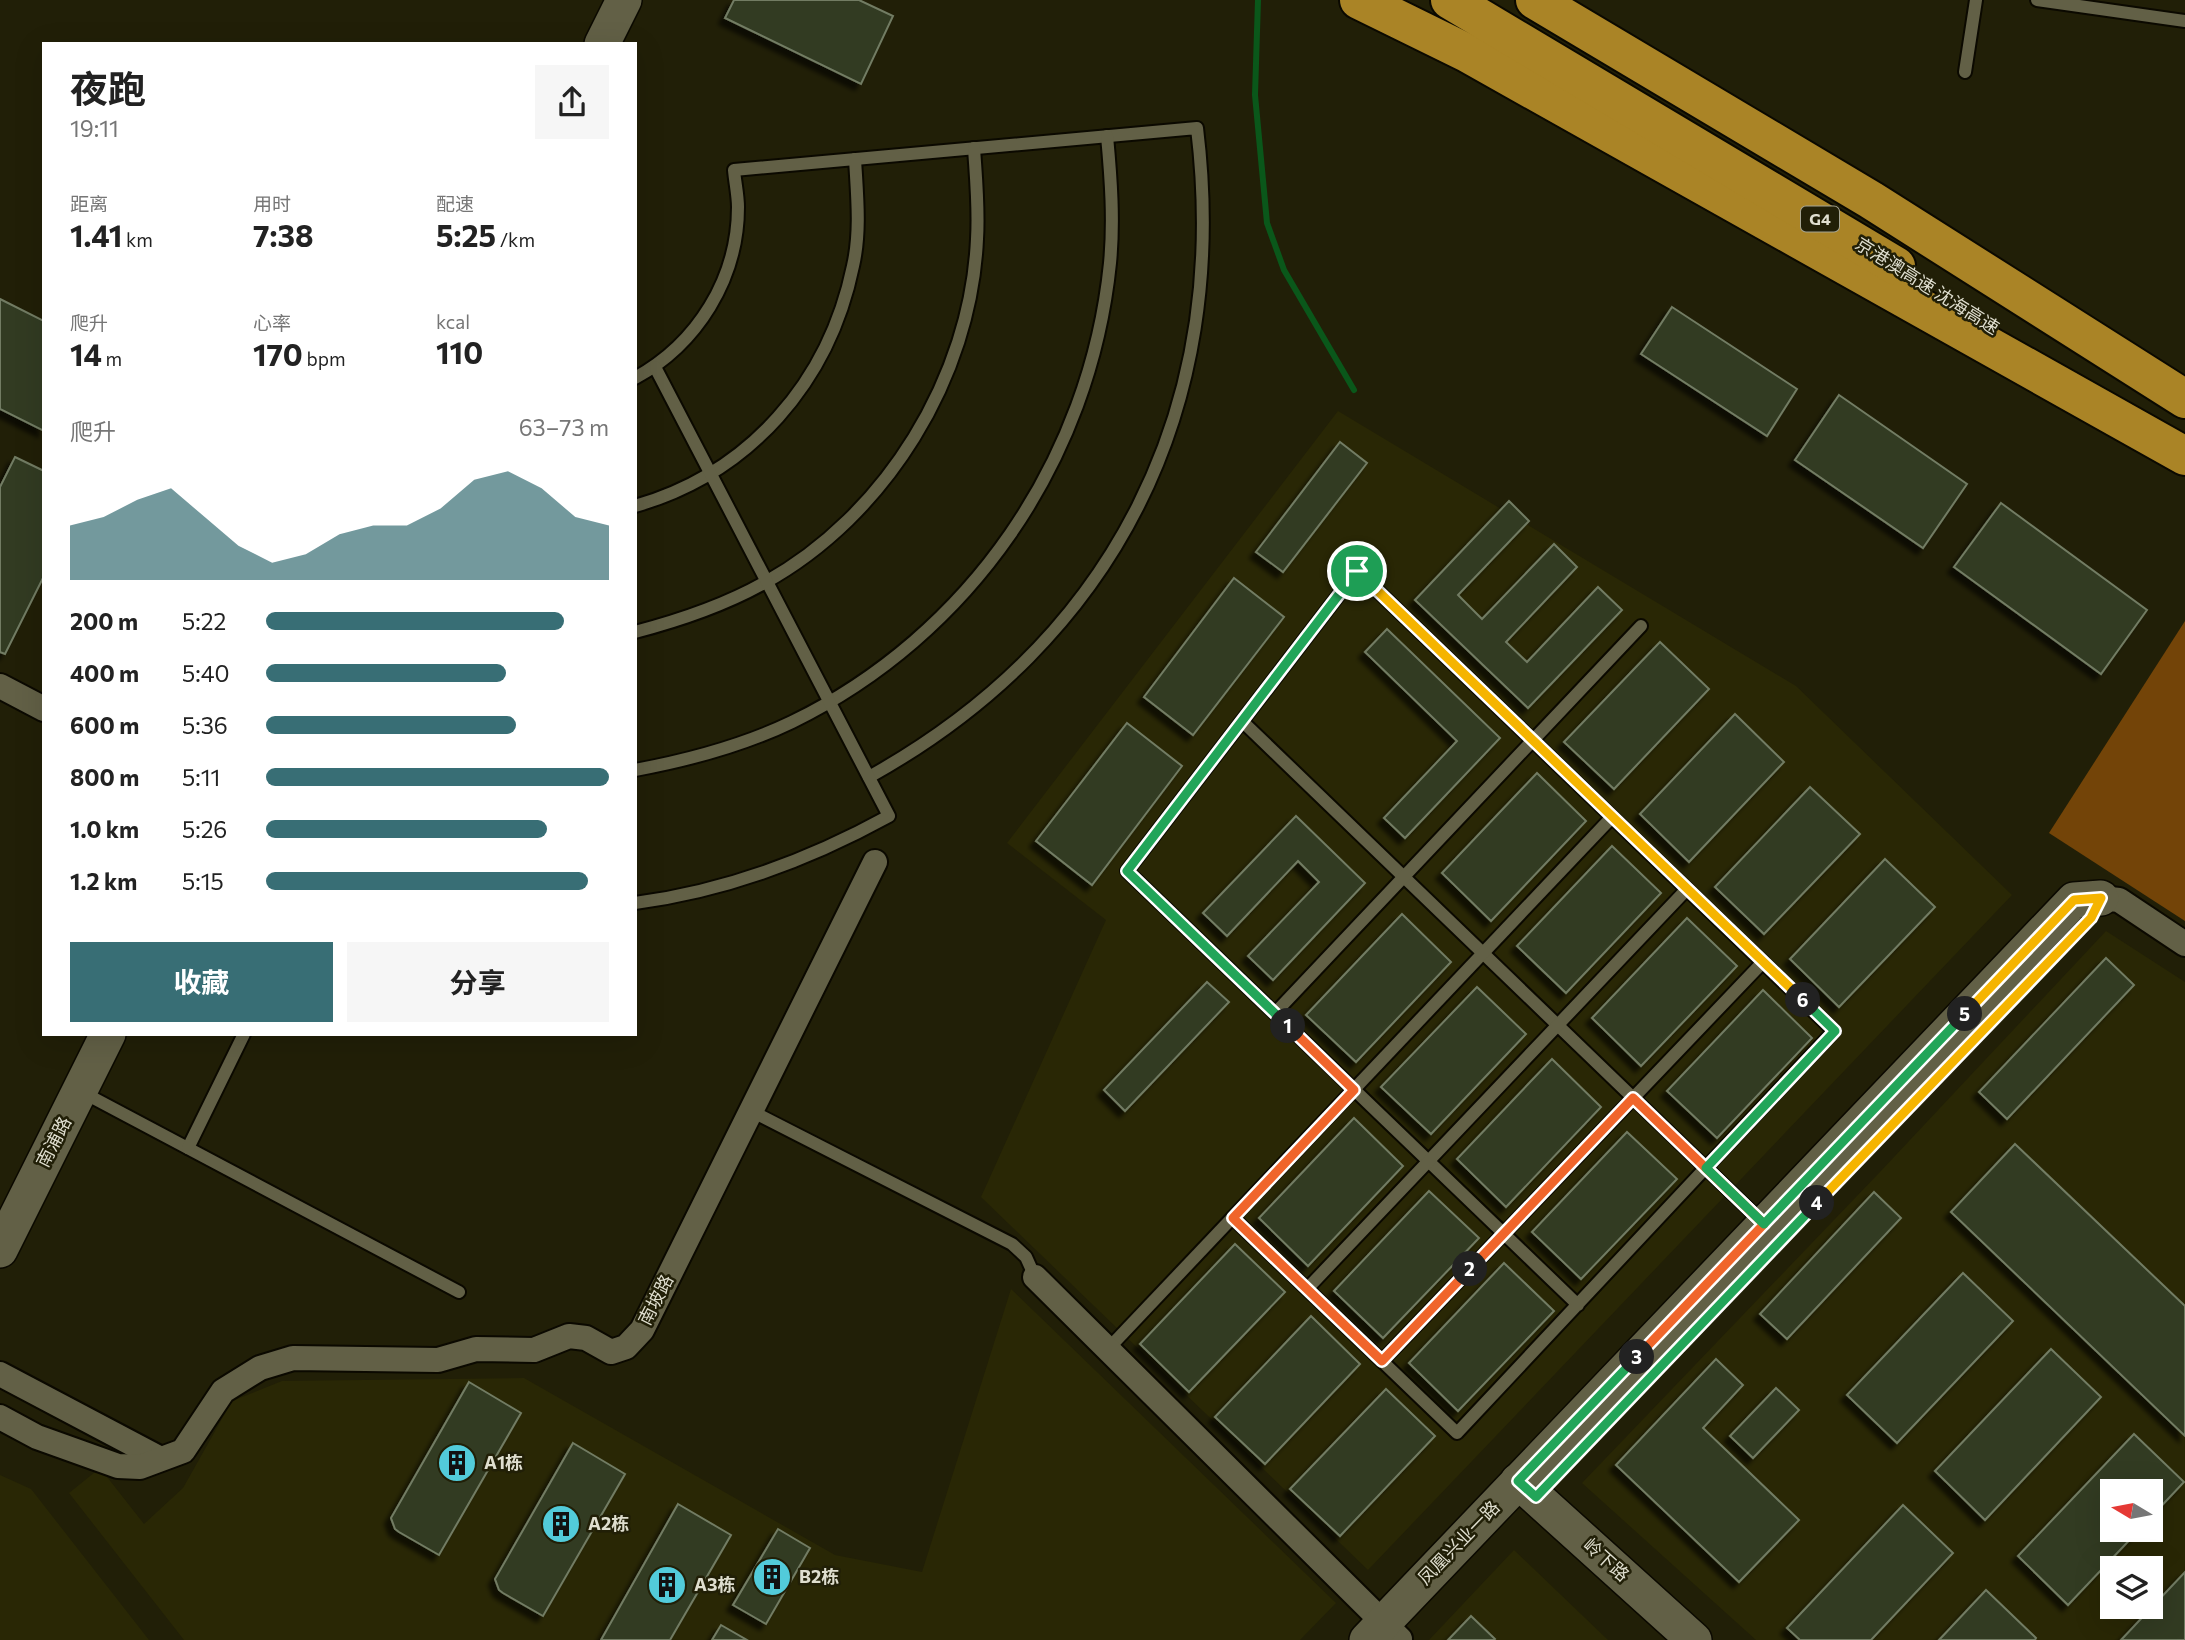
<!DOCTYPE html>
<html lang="zh">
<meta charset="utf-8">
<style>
body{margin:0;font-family:Commissioner,"Noto Sans SC",sans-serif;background:#f6f6f6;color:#222;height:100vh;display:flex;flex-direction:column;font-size:26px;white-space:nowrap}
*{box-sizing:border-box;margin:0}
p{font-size:23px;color:#767676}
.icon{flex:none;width:38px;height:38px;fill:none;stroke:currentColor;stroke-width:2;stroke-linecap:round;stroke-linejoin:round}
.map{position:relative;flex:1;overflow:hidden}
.side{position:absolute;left:42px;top:42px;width:595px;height:994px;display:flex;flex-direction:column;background:#fff;border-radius:0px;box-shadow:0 7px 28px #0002}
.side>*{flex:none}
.needle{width:46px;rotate:280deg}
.tools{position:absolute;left:2100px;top:1479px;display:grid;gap:14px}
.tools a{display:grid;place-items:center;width:63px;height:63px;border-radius:0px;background:#fff;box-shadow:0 7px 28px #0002;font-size:35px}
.pin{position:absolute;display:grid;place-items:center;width:60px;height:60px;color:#fff;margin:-30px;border:4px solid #fff;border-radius:50%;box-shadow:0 2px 7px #0007}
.km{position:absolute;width:35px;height:35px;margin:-18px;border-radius:50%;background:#222;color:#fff;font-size:19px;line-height:35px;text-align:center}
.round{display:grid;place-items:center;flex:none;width:74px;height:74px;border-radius:0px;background:#f6f6f6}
.overview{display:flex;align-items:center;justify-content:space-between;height:119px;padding:0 28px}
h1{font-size:38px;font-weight:700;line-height:52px}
.stats{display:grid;grid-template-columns:repeat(3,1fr);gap:10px;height:119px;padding:7px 28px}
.stats div{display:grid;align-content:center}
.stats b{font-size:30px;font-weight:700}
.stats small{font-size:19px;font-weight:400}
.stats p{font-size:19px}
.chart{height:196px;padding:14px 28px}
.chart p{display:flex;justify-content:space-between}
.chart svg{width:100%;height:126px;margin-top:7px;fill:#386e75;opacity:.7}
.action{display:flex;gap:14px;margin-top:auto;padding:14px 28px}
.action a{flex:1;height:80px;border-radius:0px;background:#386e75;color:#fff;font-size:28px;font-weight:700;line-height:80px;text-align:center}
.action a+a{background:#f6f6f6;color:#222}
ul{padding:0 28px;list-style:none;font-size:23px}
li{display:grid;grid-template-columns:112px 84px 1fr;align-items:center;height:52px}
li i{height:18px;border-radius:9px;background:#386e75}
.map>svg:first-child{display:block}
.built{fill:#292705;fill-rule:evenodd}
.forest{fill:#734408}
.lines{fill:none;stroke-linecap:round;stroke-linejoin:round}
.stream{stroke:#0a571a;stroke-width:6}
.building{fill:#313a23;stroke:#727c63;stroke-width:2;filter:url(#shadow)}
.lane-casing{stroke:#0b0900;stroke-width:16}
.street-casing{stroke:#0b0900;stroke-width:28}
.secondary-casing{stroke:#0b0900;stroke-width:38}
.highway-casing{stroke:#0b0900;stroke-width:42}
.lane{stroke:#626046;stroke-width:12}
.street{stroke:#626046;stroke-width:24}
.secondary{stroke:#626046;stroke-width:35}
.highway{stroke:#aa8426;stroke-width:38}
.split-1-casing{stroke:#fff;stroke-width:14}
.split-2-casing{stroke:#fff;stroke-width:14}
.split-3-casing{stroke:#fff;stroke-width:14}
.split-4-casing{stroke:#fff;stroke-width:14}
.split-5-casing{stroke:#fff;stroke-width:14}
.split-6-casing{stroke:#fff;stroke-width:14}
.split-7-casing{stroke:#fff;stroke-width:14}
.split-1{stroke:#22a559;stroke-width:9}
.split-2{stroke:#f0652b;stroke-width:9}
.split-3{stroke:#f0652b;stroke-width:9}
.split-4{stroke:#22a559;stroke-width:9}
.split-5{stroke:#f5b400;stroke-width:9}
.split-6{stroke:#22a559;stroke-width:9}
.split-7{stroke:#f5b400;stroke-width:9}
.labels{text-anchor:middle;stroke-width:5;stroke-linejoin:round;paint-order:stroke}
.shield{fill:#211f07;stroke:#a6a593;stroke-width:2}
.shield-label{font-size:16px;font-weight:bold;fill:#dfdecf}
.street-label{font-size:18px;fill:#dfdecf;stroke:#211f07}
.poi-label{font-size:18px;font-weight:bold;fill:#dfdecf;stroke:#211f07;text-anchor:start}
</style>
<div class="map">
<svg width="2185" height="1640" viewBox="0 0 2185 1640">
<defs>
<filter id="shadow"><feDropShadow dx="-6" dy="6" stdDeviation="2" flood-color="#0009"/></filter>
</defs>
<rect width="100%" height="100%" fill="#211f07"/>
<!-- built -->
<g class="built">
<polygon points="1338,411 1796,686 2012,895 1368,1570 981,1197 1106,920 1007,843"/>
<path d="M2106 931 2185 982V1640H1756L1582 1483 1879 1173ZM2112 1491H2151V1530H2112ZM2112 1568H2151V1606H2112Z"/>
<polygon points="1011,1289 1336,1603 1300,1640 184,1640 69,1493 100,1468 144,1524 183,1488 232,1401 282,1381 524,1378 835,1555 922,1572"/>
<polygon points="0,1475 31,1489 149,1640 0,1640"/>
<polygon points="1514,1550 1608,1640 1429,1640"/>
</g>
<!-- forest -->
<polygon class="forest" points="2185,621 2185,921 2049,833"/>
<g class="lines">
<!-- stream -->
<polyline class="stream" points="1258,0 1255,95 1267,223 1284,270 1354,390"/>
</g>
<!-- building -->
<g class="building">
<polygon points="734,0 859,0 893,16 861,84 725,18"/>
<polygon points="0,299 44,321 44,431 0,409"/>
<polygon points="1672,307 1797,389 1767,436 1641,354"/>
<polygon points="1839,395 1967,484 1923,548 1795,460"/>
<polygon points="1340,442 1367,463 1283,572 1256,552"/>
<polygon points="15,457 44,471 44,576 5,654 0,652 0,487"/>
<polygon points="1509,501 1529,521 1458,595 1482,619 1554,544 1577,567 1506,642 1527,662 1598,587 1622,610 1528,708 1415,600"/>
<polygon points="2001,503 2147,610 2101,674 1954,567"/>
<polygon points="1234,578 1284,617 1193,735 1144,697"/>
<polygon points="1387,629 1500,738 1405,838 1384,818 1457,741 1365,652"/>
<polygon points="1660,642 1709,689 1614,789 1564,742"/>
<polygon points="1735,714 1784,762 1689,862 1640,814"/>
<polygon points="1127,723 1182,766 1092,885 1036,841"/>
<polygon points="1537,773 1586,821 1491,921 1442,873"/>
<polygon points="1810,787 1860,834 1764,934 1715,887"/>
<polygon points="1296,816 1365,883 1273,980 1248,956 1319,882 1298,861 1227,936 1203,913"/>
<polygon points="1612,846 1661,893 1566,993 1517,946"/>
<polygon points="1885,859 1935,907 1839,1007 1790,959"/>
<polygon points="1402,914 1451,962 1356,1062 1306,1015"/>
<polygon points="1687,918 1737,966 1641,1066 1592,1018"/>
<polygon points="2106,958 2134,985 2007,1119 1979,1092"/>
<polygon points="1207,982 1229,1002 1125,1111 1104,1090"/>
<polygon points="1477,987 1526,1034 1431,1134 1381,1087"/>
<polygon points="1763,990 1812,1038 1717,1138 1667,1091"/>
<polygon points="1552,1059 1601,1107 1506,1207 1457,1159"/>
<polygon points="1354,1118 1403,1166 1308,1266 1259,1218"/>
<polygon points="1627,1132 1677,1179 1581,1279 1532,1232"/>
<polygon points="2015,1144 2185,1306 2185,1436 1951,1212"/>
<polygon points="1429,1191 1479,1238 1383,1338 1334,1291"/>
<polygon points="1874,1192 1901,1218 1787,1339 1760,1314"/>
<polygon points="1235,1244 1285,1292 1189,1392 1140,1344"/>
<polygon points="1504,1263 1554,1311 1458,1411 1409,1363"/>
<polygon points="1963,1273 2013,1321 1897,1443 1847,1395"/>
<polygon points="1311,1316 1360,1364 1265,1464 1215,1417"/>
<polygon points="2051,1349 2101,1397 1985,1520 1935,1471"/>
<polygon points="1716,1359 1743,1385 1703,1428 1799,1520 1739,1582 1616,1465"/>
<polygon points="469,1382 521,1413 439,1555 399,1532 395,1529 391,1518"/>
<polygon points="1776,1388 1799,1410 1753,1458 1730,1436"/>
<polygon points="1386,1389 1435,1436 1340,1536 1290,1489"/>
<polygon points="2134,1434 2184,1482 2151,1517 2151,1491 2112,1491 2112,1530 2139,1530 2068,1605 2018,1556"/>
<polygon points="573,1443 625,1474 543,1616 503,1593 499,1590 495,1579"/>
<polygon points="678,1504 731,1535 670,1640 601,1640"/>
<polygon points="1903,1505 1953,1553 1871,1640 1800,1640 1787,1628"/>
<polygon points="778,1529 810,1548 766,1624 733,1605"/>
<polygon points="2185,1572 2185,1640 2121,1640"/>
<polygon points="1986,1590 2036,1638 2035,1640 1939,1640"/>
<polygon points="1471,1616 1495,1639 1494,1640 1448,1640"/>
<polygon points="721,1625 747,1640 712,1640"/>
</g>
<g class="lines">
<defs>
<g id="lane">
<polyline points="2037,0 2185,21"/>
<polyline points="1965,72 1976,0"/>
<path d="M635 378C697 344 738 279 738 207 738 195 735 182 734 170L1197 128C1231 408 1115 640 869 777"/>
<path d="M635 506C750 473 829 382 853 266 861 231 857 195 855 159"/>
<path d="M635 632C681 620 723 606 764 583 886 516 971 377 977 239 979 208 976 179 974 148"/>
<polyline points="1242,721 1763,1223"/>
<path d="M635 770C689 760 742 746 792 722 970 635 1090 461 1110 263 1114 221 1111 179 1107 136"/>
<path d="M635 903C727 891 809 860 889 816L655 367"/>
<polyline points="1275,1013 1641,626"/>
<polyline points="82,1092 459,1292"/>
<polyline points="751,1111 1012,1244 1026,1257 1035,1277"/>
<polyline points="188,1148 244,1034"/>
<polyline points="1233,1218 1457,1433 1834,1031 1357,571 1127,871 1578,1305"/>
<polyline points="1307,1289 1687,889"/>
<polyline points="1108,1349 1612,817"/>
<polyline points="1382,1361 1763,962"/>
</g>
<g id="street">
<polyline points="0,686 44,709"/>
<polyline points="2101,898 2119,900 2185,944"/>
<polyline points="1035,1277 1400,1639"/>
<polyline points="0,1374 159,1458"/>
<polyline points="0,1417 37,1437 118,1466 140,1467 183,1451 223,1391 260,1368 293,1358 438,1360 476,1349 534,1350 569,1336 586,1338 611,1352 626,1347 642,1330 875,862"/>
</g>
<g id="secondary">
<polyline points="602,44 624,0"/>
<polyline points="0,1250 108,1034"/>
<polyline points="1518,1481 1694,1640"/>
<polyline points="1367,1640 2074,900 2101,898"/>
</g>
<g id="highway">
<polyline points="1359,0 1467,53 2185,456"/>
<polyline points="1450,0 1896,266"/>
<polyline points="1535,0 1871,200 2185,399"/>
</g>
</defs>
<!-- lane casing -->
<use href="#lane" class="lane-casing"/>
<!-- street casing -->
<use href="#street" class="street-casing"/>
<!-- secondary casing -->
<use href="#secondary" class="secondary-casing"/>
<!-- highway casing -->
<use href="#highway" class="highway-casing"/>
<!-- lane -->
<use href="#lane" class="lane"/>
<!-- street -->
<use href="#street" class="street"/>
<!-- secondary -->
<use href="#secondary" class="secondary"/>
<!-- highway -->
<use href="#highway" class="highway"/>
</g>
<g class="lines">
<defs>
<polyline id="split-1" points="1288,1026 1127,871 1357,571"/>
<polyline id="split-2" points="1288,1026 1354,1090 1233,1218 1382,1361 1470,1269"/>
<polyline id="split-3" points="1470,1269 1633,1098 1764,1224 1637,1357"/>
<polyline id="split-4" points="1637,1357 1518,1481 1536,1497 1817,1203"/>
<polyline id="split-5" points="1817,1203 2091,918 2101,898 2074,900 1965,1014"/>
<polyline id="split-6" points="1803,1000 1835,1031 1706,1168 1764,1224 1965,1014"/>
<polyline id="split-7" points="1357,571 1803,1000"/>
</defs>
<!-- split-1 casing -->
<use href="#split-1" class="split-1-casing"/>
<!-- split-2 casing -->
<use href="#split-2" class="split-2-casing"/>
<!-- split-3 casing -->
<use href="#split-3" class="split-3-casing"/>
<!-- split-4 casing -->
<use href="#split-4" class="split-4-casing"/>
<!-- split-5 casing -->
<use href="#split-5" class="split-5-casing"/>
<!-- split-6 casing -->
<use href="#split-6" class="split-6-casing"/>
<!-- split-7 casing -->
<use href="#split-7" class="split-7-casing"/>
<!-- split-1 -->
<use href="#split-1" class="split-1"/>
<!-- split-2 -->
<use href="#split-2" class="split-2"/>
<!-- split-3 -->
<use href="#split-3" class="split-3"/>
<!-- split-4 -->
<use href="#split-4" class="split-4"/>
<!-- split-5 -->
<use href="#split-5" class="split-5"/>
<!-- split-6 -->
<use href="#split-6" class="split-6"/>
<!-- split-7 -->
<use href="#split-7" class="split-7"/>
</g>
<!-- icons -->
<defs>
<symbol id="building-disc" viewBox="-11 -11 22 22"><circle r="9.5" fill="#52cbda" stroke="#211f07"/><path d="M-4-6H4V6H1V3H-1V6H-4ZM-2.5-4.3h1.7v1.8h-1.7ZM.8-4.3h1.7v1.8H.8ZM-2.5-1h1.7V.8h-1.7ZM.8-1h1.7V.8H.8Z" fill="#111"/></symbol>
</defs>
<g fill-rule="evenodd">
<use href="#building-disc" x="435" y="1441" width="44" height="44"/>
<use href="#building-disc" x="539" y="1502" width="44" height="44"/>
<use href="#building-disc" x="750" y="1555" width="44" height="44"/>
<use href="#building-disc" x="645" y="1563" width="44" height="44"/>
</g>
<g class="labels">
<!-- shield labels -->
<rect class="shield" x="1801" y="206.5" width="38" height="25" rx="5"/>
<g class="shield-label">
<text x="1820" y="225">G4</text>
</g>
<!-- street labels -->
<g class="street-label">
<text transform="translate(1927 286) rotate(32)" y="6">京港澳高速 沈海高速</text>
<text transform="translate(54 1142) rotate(-63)" y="6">南浦路</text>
<text transform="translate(656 1300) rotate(-63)" y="6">南坡路</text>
<text transform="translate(1459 1543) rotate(-46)" y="6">凤凰兴业一路</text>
<text transform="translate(1606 1560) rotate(42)" y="6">岭下路</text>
</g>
<!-- poi labels -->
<g class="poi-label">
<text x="484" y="1469">A1栋</text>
<text x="588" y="1530">A2栋</text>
<text x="799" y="1583">B2栋</text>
<text x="694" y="1591">A3栋</text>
</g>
</g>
</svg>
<div class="tools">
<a><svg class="needle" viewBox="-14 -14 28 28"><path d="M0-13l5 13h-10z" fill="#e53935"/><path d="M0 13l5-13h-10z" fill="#767676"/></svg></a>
<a><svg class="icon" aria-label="layers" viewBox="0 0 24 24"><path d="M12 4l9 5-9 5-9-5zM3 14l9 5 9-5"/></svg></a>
</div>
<div class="pin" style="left:1357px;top:571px;background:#1e9e55"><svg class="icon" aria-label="arrive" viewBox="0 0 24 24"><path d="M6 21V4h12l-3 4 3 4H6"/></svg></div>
<b class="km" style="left:1288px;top:1026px">1</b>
<b class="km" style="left:1470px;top:1269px">2</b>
<b class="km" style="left:1637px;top:1357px">3</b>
<b class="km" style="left:1817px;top:1203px">4</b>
<b class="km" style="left:1965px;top:1014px">5</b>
<b class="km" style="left:1803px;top:1000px">6</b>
<section class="side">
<div class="overview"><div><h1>夜跑</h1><p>19:11</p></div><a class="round"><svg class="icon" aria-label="share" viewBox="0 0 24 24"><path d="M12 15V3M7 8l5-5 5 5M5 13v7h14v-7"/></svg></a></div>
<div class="stats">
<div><p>距离</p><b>1.41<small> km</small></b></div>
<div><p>用时</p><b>7:38</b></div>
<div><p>配速</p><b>5:25<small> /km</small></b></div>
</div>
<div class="stats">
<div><p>爬升</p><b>14<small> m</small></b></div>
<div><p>心率</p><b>170<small> bpm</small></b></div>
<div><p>kcal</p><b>110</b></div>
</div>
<div class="chart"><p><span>爬升</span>63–73 m</p>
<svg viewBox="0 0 160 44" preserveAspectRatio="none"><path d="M0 44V25L10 22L20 16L30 12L40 22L50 32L60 38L70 35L80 28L90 25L100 25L110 19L120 9L130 6L140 12L150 22L160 25V44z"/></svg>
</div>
<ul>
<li><b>200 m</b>5:22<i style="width:87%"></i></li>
<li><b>400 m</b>5:40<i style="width:70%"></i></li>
<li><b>600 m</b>5:36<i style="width:73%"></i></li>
<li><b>800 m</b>5:11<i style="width:100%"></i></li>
<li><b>1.0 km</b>5:26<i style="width:82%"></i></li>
<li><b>1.2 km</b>5:15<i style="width:94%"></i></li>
</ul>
<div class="action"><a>收藏</a><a>分享</a></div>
</section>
</div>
